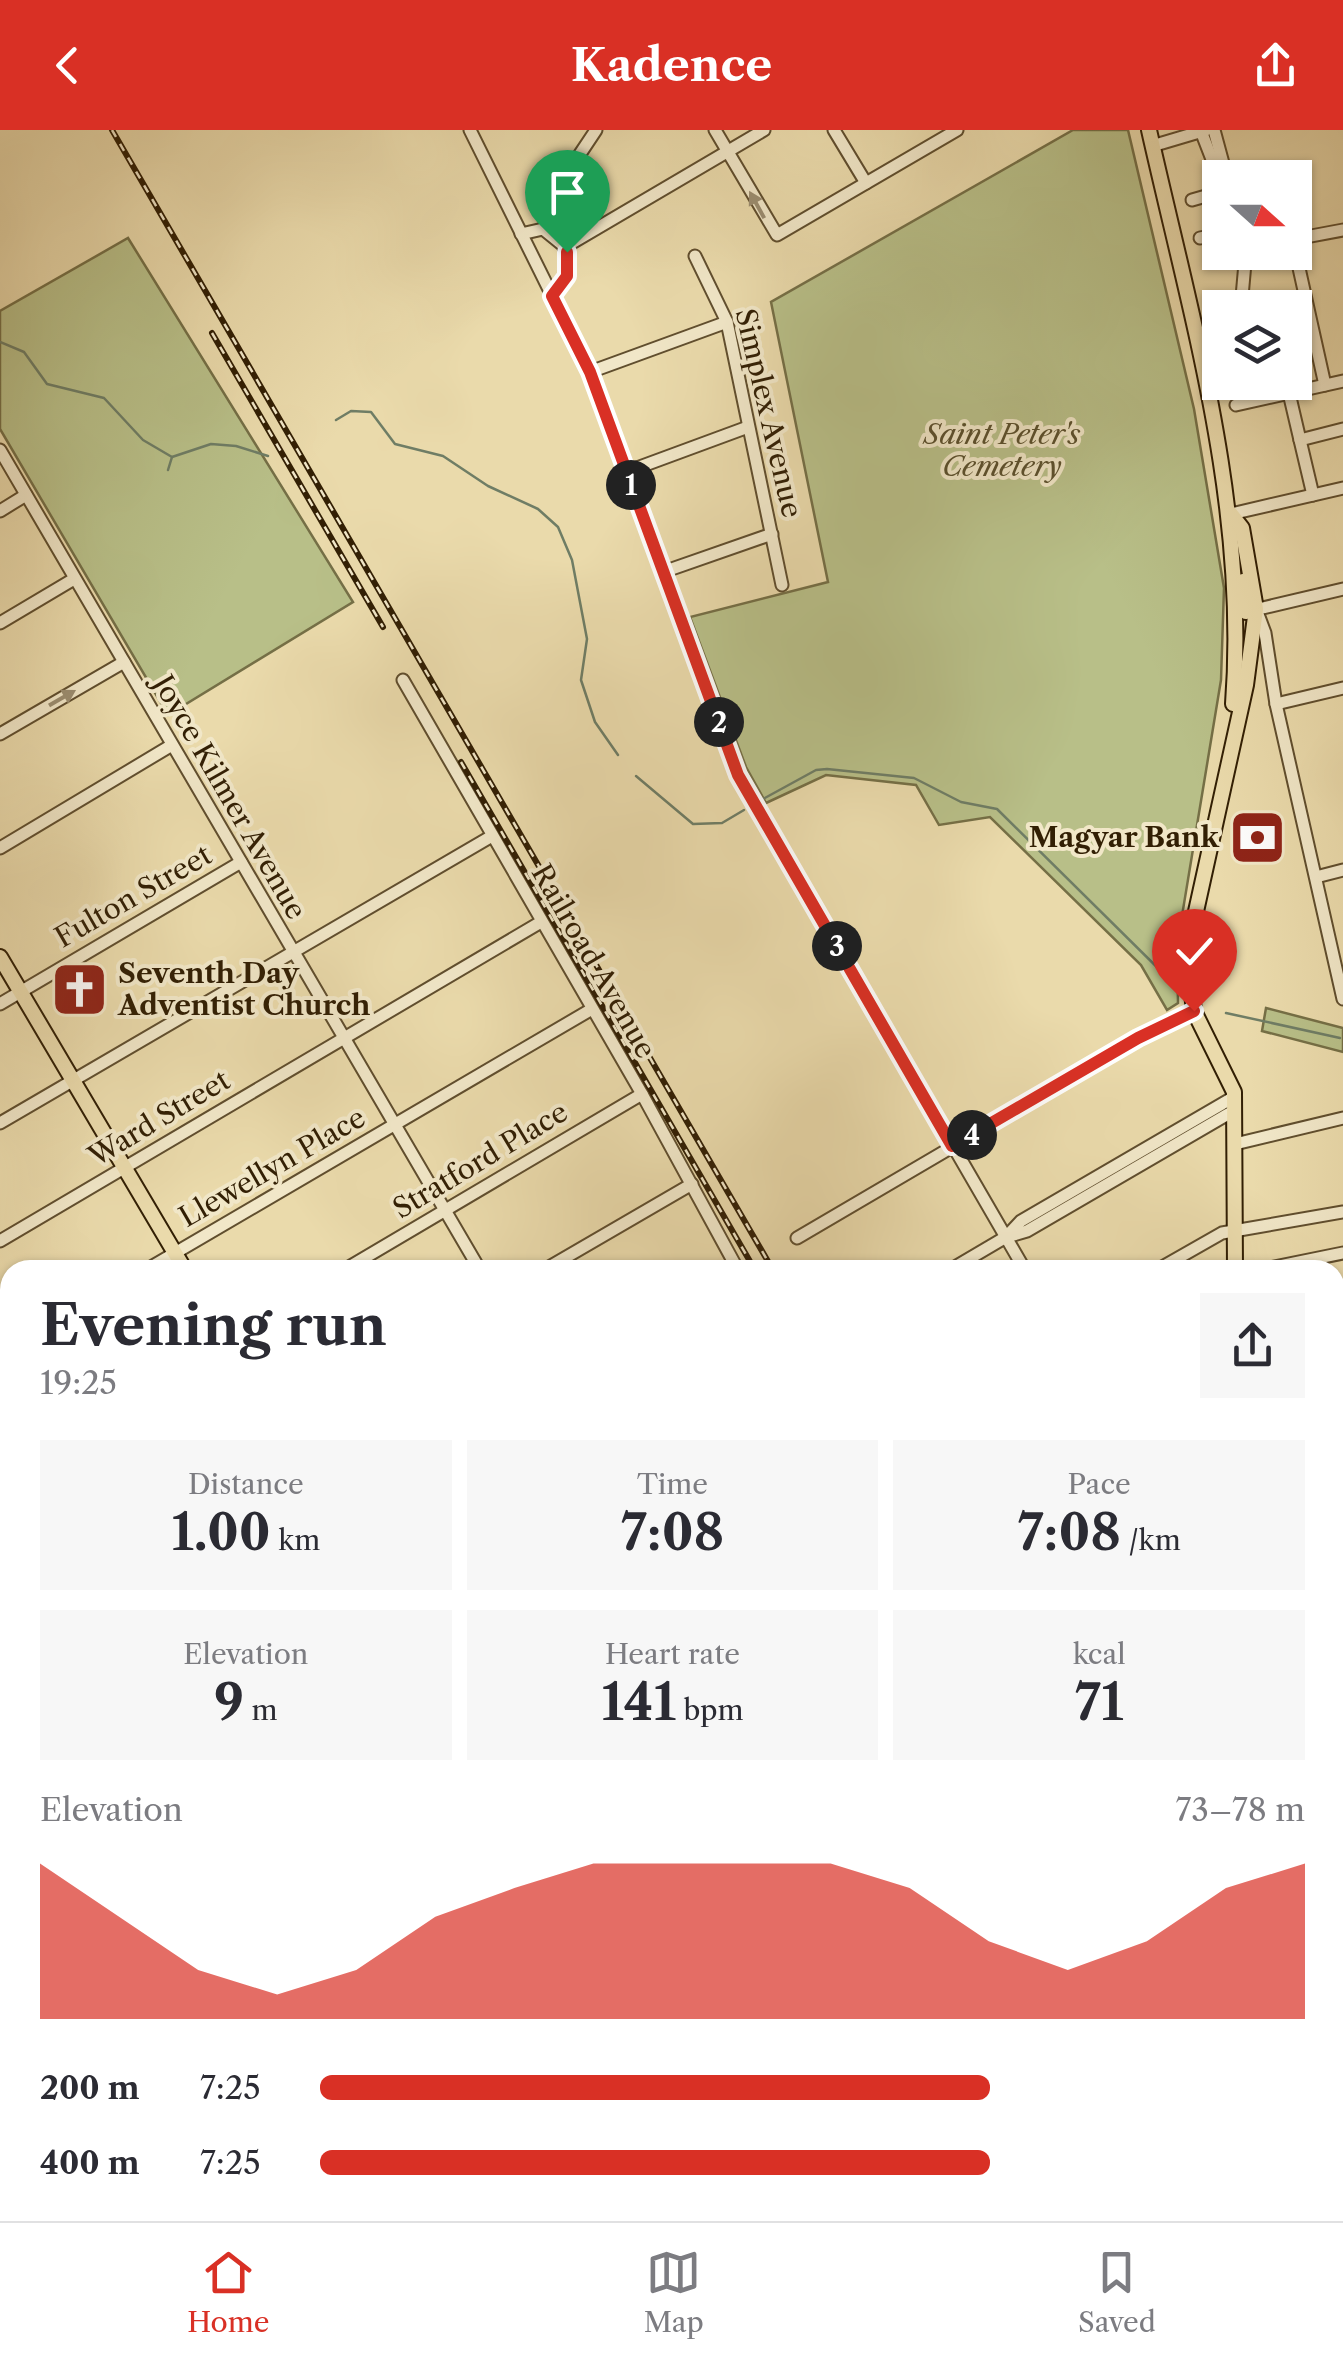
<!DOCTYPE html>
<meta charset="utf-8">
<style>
body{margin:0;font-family:"Libre Caslon Text",serif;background:#f7f7f7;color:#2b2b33;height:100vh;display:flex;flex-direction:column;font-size:38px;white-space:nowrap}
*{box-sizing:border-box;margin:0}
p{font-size:32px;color:#7c7c81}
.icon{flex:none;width:55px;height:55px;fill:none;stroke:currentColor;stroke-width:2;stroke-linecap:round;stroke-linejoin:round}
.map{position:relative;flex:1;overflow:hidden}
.side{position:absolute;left:0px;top:1130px;width:1345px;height:962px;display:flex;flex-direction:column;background:#fff;border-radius:30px 30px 0 0;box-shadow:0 2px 8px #0004}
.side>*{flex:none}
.needle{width:65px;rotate:111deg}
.fabs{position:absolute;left:1202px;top:30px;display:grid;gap:20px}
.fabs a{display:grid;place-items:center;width:110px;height:110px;border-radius:0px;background:#fff;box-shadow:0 2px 8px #0004;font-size:50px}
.pin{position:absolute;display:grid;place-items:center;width:85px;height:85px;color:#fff;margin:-102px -42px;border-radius:50% 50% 50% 0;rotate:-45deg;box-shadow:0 0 10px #0007}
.pin .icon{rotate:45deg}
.km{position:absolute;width:50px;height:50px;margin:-25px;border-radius:50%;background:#222;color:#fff;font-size:28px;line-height:50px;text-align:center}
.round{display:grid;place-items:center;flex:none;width:105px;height:105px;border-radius:0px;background:#f7f7f7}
.headline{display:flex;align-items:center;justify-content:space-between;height:170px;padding:0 40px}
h1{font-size:55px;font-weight:700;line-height:75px}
.metrics{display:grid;grid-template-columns:repeat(3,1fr);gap:15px;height:170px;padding:10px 40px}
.metrics div{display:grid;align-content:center;border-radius:0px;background:#f7f7f7;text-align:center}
.metrics b{font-size:50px;font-weight:700}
.metrics small{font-size:28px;font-weight:400}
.metrics p{font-size:28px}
.chart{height:280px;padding:20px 40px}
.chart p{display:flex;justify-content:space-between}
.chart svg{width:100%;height:180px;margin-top:10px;fill:#d93025;opacity:.7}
ul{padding:0 40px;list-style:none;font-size:32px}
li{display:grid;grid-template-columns:160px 120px 1fr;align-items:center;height:75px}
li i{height:25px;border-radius:12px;background:#d93025}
header{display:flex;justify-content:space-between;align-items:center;height:130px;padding:0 40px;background:#d93025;color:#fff;font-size:45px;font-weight:700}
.tab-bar{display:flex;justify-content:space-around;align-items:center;height:140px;border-top:2px solid #e1e1e2;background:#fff;font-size:28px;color:#7c7c81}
.tab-bar a{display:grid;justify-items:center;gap:5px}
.tab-bar .current{color:#d93025}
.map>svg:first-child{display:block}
.green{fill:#b8bf88;stroke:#756f46;stroke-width:2.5}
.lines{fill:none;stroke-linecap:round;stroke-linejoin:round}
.stream{stroke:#6f7d65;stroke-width:2.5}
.minor-casing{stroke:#604e2e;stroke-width:15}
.major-casing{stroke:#321f04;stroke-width:18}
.minor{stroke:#f1e7c8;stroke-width:11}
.major{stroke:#eadaab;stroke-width:14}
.rail-casing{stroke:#321f04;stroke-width:6}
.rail{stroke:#f1e7c8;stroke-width:2.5;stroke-dasharray:8;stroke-linecap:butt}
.oneway{fill:#9b8d70}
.route-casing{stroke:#fff;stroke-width:20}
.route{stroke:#d93025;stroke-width:12}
.labels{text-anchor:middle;stroke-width:8;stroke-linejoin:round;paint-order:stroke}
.street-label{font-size:28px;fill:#321f04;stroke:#f1e7c8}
.park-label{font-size:28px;font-style:italic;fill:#5a4f2c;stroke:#f1e7c8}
.poi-label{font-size:28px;font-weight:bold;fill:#321f04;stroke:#f1e7c8;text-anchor:end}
</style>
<header><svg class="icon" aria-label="back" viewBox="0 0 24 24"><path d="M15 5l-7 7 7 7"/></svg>Kadence<svg class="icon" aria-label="share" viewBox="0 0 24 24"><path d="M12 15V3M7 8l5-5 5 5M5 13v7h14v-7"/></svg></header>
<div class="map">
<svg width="1343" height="2091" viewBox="0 0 1343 2091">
<rect width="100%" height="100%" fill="#eadaab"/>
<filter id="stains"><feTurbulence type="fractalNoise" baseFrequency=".002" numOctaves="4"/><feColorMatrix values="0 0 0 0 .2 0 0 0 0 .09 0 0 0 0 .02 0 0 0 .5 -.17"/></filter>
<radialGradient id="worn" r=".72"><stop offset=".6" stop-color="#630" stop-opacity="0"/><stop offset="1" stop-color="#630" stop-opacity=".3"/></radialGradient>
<!-- green -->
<g class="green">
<polygon points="1073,0 1128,0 1194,279 1224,458 1221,550 1177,816 1178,873 1167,880 1141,835 990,687 939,695 916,655 826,645 766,673 746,637 690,487 828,452 771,172"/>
<polygon points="128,108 353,472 168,585 0,299 0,181"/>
<polygon points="1266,878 1343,898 1343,922 1262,901"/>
</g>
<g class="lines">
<!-- stream -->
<g class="stream">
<polyline points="0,212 24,222 47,254 104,268 143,310 172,327 211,314 236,316 268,326"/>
<polyline points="336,290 351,281 371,282 395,314 443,326 488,356 538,379 558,397 572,430 587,509 581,550 595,592 618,625"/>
<polyline points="168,340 172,327"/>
<polyline points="636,646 693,694 722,693 744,680"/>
<polyline points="763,669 816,640 827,639 914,648 961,672 997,679 1172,852"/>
<polyline points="1226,883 1340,908"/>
</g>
<defs>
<g id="minor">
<polyline points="470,0 590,242 738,645 1025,1140"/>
<polyline points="715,0 777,105 957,0"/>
<polyline points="834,0 866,53"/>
<polyline points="1214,0 1227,48"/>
<polyline points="1201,1 1220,50"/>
<polyline points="1152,16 1206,0"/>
<polyline points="1192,70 1220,62"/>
<polyline points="543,99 576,30 596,0"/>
<polyline points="521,104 543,99 564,116 568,142 552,165"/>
<polyline points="1200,108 1220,104"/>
<polyline points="1295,109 1343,100"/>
<polyline points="565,117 764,0"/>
<polyline points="1295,120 1325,255"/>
<polyline points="695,126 727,192 782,455"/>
<polyline points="1241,178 1246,122"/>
<polyline points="590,242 727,192"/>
<polyline points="1280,252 1289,263 1300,310"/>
<polyline points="1236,275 1343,251"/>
<polyline points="0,320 480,1140"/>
<polyline points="626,342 748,297"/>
<polyline points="1313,365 1300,310 1343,299"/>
<polyline points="0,381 26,365"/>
<polyline points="1231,384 1343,358"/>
<polyline points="663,442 772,404"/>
<polyline points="1256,479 1265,503 1276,574 1343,869"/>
<polyline points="1250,481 1343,459"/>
<polyline points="0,493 74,449"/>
<polyline points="403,550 642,964 738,1140"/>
<polyline points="1276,574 1343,558"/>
<polyline points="0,604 124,532"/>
<polyline points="0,718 172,615"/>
<polyline points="1316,747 1343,740"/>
<polyline points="0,874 241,732"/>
<polyline points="0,993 492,706"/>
<polyline points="1235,1014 1343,988"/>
<polyline points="1010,1106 1027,1101 1235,980"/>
<polyline points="797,1108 1138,908 1194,881"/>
<polyline points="0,1111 541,792"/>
<polyline points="146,1140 592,879"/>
<polyline points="344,1140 642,964"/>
<polyline points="544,1140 692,1054"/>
<polyline points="950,1140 1006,1107 1021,1091 1234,967"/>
<polyline points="1157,1140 1222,1103 1343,1082"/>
<polyline points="1260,1140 1343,1123"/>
<polyline points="1335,1217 1343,1216"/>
<polyline points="0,1226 10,1220"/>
<polyline points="0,1267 10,1284"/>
<polyline points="1335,1316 1343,1314"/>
<polyline points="0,1343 10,1337"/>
<polyline points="1335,1420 1343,1418"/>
<polyline points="0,1461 10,1455"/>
<polyline points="1335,1522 1343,1520"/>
<polyline points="0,1576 10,1570"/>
<polyline points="1335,1626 1343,1624"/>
<polyline points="0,1703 10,1719"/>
<polyline points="1335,1729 1343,1727"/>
<polyline points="0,1819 10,1813"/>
<polyline points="1335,1845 1343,1835"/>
<polyline points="0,1935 10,1929"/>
<polyline points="0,2052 10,2046"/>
<polyline points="222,2082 228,2091"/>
<polyline points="477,2082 482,2091"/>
<polyline points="1033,2082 1038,2091"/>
<polyline points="131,2091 146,2082"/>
<polyline points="326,2091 341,2082"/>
<polyline points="536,2091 550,2082"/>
<polyline points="743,2091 758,2082"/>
<polyline points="942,2091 956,2082"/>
<polyline points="1191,2091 1196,2082"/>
<polyline points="1285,2091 1287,2082"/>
</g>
<g id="major">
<path d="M1149 0C1192 191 1248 377 1233 574"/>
<polyline points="1231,384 1242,398 1256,479 1246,555 1193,795 1189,837 1194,881 1234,962 1235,1140"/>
<polyline points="1243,451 1246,482"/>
<polyline points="0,827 185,1140"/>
<polyline points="1335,1791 1343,1809"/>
<polyline points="737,2082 742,2091"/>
</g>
</defs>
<!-- minor casing -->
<use href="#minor" class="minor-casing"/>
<!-- major casing -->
<use href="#major" class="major-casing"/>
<!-- minor -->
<use href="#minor" class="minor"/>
<!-- major -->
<use href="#major" class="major"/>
<defs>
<g id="rail">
<polyline points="112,0 773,1140"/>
<polyline points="212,203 383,497"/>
<polyline points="461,632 755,1140"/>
<polyline points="1301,2082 1306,2091"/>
<polyline points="1319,2082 1323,2091"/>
</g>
</defs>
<!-- rail casing -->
<use href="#rail" class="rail-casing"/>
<!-- rail -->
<use href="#rail" class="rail"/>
</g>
<!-- one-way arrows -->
<defs><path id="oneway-solid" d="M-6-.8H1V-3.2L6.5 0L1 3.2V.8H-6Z" transform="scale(2.5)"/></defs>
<g class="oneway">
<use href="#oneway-solid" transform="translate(757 75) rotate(-119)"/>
<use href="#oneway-solid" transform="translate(62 568) rotate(-30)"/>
</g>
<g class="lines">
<defs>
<polyline id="route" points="567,122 567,146 552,166 590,242 738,645 952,1016 1138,908 1194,881"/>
</defs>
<!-- route casing -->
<use href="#route" class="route-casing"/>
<!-- route -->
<use href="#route" class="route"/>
</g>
<!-- icons -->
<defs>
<symbol id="bank-square" viewBox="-11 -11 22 22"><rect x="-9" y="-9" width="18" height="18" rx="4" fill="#8f2418" stroke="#f1e7c8"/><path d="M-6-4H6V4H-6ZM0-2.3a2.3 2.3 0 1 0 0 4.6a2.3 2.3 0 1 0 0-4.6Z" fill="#fff"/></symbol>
<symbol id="church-square" viewBox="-11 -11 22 22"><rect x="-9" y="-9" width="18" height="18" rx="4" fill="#8f2418" stroke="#f1e7c8"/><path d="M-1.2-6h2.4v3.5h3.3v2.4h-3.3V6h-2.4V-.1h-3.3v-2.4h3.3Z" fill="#fff"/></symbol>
</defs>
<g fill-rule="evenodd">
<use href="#bank-square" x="1226" y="676" width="63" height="63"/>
<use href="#church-square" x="48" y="828" width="63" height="63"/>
</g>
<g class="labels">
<!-- street labels -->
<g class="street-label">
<text transform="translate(769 283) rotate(77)" y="10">Simplex Avenue</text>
<text transform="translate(230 667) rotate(60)" y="10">Joyce Kilmer Avenue</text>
<text transform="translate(133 766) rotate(-30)" y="10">Fulton Street</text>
<text transform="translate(594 831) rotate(60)" y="10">Railroad Avenue</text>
<text transform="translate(159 988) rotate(-31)" y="10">Ward Street</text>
<text transform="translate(480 1030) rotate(-31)" y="10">Stratford Place</text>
<text transform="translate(272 1037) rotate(-30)" y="10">Llewellyn Place</text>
</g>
<!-- park labels -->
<g class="park-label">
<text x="1002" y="314">Saint Peter's<tspan x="1002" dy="32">Cemetery</tspan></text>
</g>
<!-- poi labels -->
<g class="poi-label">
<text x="1219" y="717">Magyar Bank</text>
<text x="118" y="853" text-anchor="start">Seventh Day<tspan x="118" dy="32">Adventist Church</tspan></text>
</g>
</g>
<rect width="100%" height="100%" filter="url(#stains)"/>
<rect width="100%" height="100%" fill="url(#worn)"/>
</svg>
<div class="fabs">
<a><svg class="needle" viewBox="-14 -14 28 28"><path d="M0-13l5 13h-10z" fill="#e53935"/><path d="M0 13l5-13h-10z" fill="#7c7c81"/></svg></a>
<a><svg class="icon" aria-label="layers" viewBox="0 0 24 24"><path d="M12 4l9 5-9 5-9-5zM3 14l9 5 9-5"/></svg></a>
</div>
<div class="pin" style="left:567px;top:122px;background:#1e9e55"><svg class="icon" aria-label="arrive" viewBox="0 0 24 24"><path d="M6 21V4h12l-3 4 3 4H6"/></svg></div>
<div class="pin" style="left:1194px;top:881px;background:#d93025"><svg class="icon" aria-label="check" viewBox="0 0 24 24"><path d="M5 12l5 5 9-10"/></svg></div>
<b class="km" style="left:631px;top:355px">1</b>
<b class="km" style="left:719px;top:592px">2</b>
<b class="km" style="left:837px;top:816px">3</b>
<b class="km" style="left:972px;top:1005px">4</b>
<section class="side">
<div class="headline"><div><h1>Evening run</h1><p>19:25</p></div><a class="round"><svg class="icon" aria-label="share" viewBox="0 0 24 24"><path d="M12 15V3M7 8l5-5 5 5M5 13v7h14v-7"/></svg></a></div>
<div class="metrics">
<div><p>Distance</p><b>1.00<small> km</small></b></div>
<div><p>Time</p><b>7:08</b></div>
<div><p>Pace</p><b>7:08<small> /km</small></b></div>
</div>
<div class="metrics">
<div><p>Elevation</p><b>9<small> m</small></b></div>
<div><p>Heart rate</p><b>141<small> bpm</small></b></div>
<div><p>kcal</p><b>71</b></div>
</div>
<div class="chart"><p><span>Elevation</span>73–78 m</p>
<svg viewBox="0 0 160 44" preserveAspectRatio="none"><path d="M0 44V6L10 19L20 32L30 38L40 32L50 19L60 12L70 6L80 6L90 6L100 6L110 12L120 25L130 32L140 25L150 12L160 6V44z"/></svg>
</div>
<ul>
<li><b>200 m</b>7:25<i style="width:68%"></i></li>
<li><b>400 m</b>7:25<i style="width:68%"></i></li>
</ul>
</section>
</div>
<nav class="tab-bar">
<a class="current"><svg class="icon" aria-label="home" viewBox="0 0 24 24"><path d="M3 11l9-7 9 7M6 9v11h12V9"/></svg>Home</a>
<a><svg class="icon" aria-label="map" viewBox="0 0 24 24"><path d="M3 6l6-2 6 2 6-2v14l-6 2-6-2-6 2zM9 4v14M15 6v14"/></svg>Map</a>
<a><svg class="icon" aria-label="saved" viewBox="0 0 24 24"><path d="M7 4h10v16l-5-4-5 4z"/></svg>Saved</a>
</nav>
